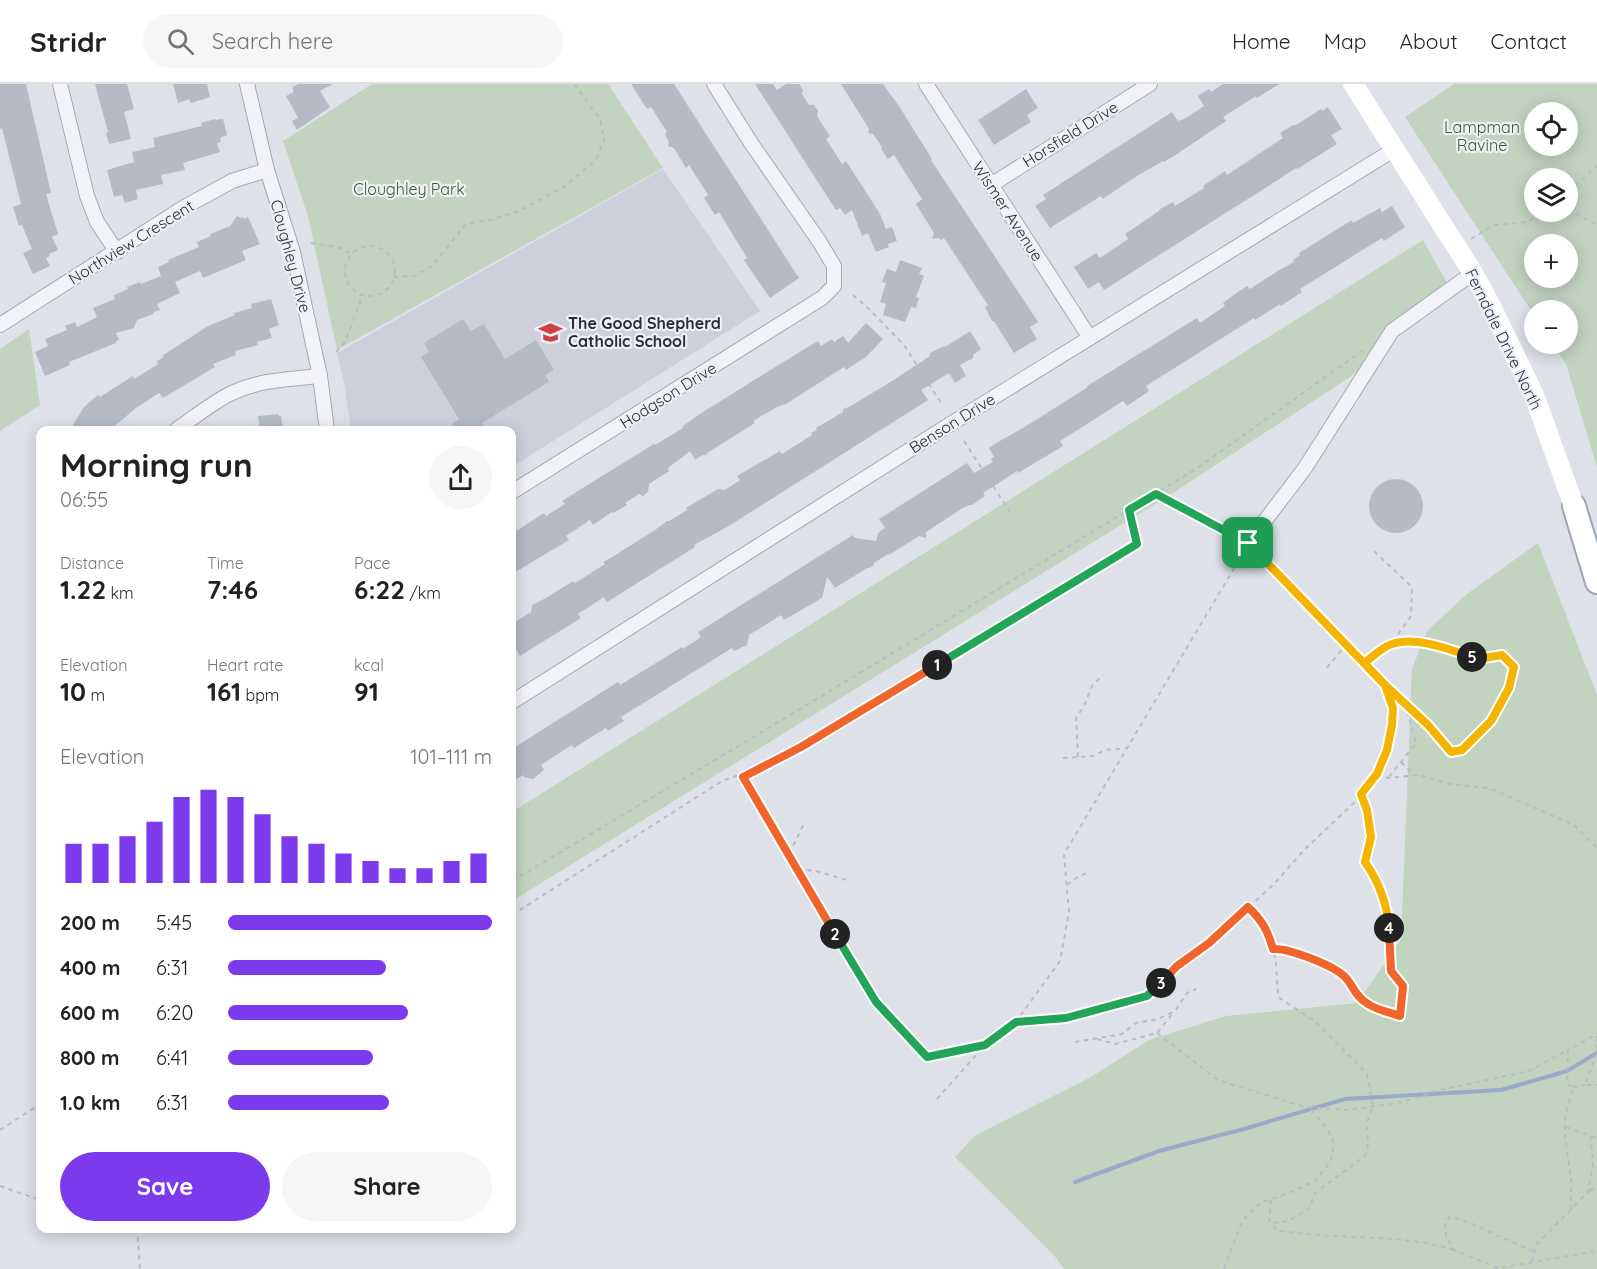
<!DOCTYPE html>
<meta charset="utf-8">
<style>
body{margin:0;font-family:Quicksand,sans-serif;background:#f6f6f6;color:#222;height:100vh;display:flex;flex-direction:column;font-size:22px;white-space:nowrap}
*{box-sizing:border-box;margin:0}
p{font-size:20px;color:#767676}
.icon{flex:none;width:33px;height:33px;fill:none;stroke:currentColor;stroke-width:2;stroke-linecap:round;stroke-linejoin:round}
.map{position:relative;flex:1;overflow:hidden}
.details{position:absolute;left:36px;top:342px;width:480px;height:807px;display:flex;flex-direction:column;background:#fff;border-radius:12px;box-shadow:0 3px 15px #0003}
.details>*{flex:none}
.tools{position:absolute;left:1524px;top:18px;display:grid;gap:12px}
.tools a{display:grid;place-items:center;width:54px;height:54px;border-radius:50%;background:#fff;box-shadow:0 3px 15px #0003;font-size:30px}
.pin{position:absolute;display:grid;place-items:center;width:51px;height:51px;color:#fff;margin:-26px;border-radius:12px;box-shadow:0 3px 9px #0006}
.km{position:absolute;width:30px;height:30px;margin:-15px;border-radius:50%;background:#222;color:#fff;font-size:16px;line-height:30px;text-align:center}
.round{display:grid;place-items:center;flex:none;width:63px;height:63px;border-radius:32px;background:#f6f6f6}
.headline{display:flex;align-items:center;justify-content:space-between;height:102px;padding:0 24px}
h1{font-size:33px;font-weight:700;line-height:45px}
.stats{display:grid;grid-template-columns:repeat(3,1fr);gap:9px;height:102px;padding:6px 24px}
.stats div{display:grid;align-content:center}
.stats b{font-size:26px;font-weight:700}
.stats small{font-size:16px;font-weight:400}
.stats p{font-size:16px}
.chart{height:168px;padding:12px 24px}
.chart p{display:flex;justify-content:space-between}
.chart svg{width:100%;height:108px;margin-top:6px;stroke:#7c3aed;stroke-width:6}
.action{display:flex;gap:12px;margin-top:auto;padding:12px 24px}
.action a{flex:1;height:69px;border-radius:36px;background:#7c3aed;color:#fff;font-size:24px;font-weight:700;line-height:69px;text-align:center}
.action a+a{background:#f6f6f6;color:#222}
ul{padding:0 24px;list-style:none;font-size:20px}
li{display:grid;grid-template-columns:96px 72px 1fr;align-items:center;height:45px}
li i{height:15px;border-radius:8px;background:#7c3aed}
header{display:flex;align-items:center;gap:36px;box-sizing:border-box;height:84px;padding:0 30px;background:#fff;border-bottom:2px solid #e0e0e0}
header strong{font-size:28px}
nav{display:flex;gap:33px;margin-inline-start:auto;font-size:21px}
.search{width:420px;height:54px;background:#f6f6f6;display:flex;align-items:center;gap:15px;box-sizing:border-box;padding:0 21px;border-radius:33px;color:#767676;font-size:22px}
.map>svg:first-child{display:block}
.built{fill:#cdd0db}
.green{fill:#c2d3c0;fill-rule:evenodd}
.lines{fill:none;stroke-linecap:round;stroke-linejoin:round}
.stream{stroke:#99aaca;stroke-width:4}
.building{fill:#b6bac5}
.minor-casing{stroke:#a4a7b3;stroke-width:16}
.primary-casing{stroke:#9ea4b5;stroke-width:26}
.path{stroke:#b9bcc4;stroke-width:2;stroke-dasharray:4.5 4.5;stroke-linecap:butt}
.minor{stroke:#f2f3f7;stroke-width:14}
.secondary{stroke:#fff;stroke-width:20}
.primary{stroke:#fff;stroke-width:22}
.split-1-casing{stroke:#fff;stroke-width:12}
.split-2-casing{stroke:#fff;stroke-width:12}
.split-3-casing{stroke:#fff;stroke-width:12}
.split-4-casing{stroke:#fff;stroke-width:12}
.split-5-casing{stroke:#fff;stroke-width:12}
.split-6-casing{stroke:#fff;stroke-width:12}
.split-1{stroke:#22a559;stroke-width:8}
.split-2{stroke:#f0652b;stroke-width:8}
.split-3{stroke:#22a559;stroke-width:8}
.split-4{stroke:#f0652b;stroke-width:8}
.split-5{stroke:#f5b400;stroke-width:8}
.split-6{stroke:#f5b400;stroke-width:8}
.labels{text-anchor:middle;stroke-width:4.5;stroke-linejoin:round;paint-order:stroke}
.park-label{font-size:16px;fill:#375c34;stroke:#eef0f6}
.street-label{font-size:16px;fill:#272d40;stroke:#eef0f6}
.poi-label{font-size:16px;font-weight:bold;fill:#272d40;stroke:#eef0f6;text-anchor:start}
</style>
<header>
<strong>Stridr</strong>
<div class="search"><svg class="icon" aria-label="search" viewBox="0 0 24 24"><circle cx="10" cy="10" r="6"/><path d="M15 15l6 6"/></svg>Search here</div>
<nav><a>Home</a><a>Map</a><a>About</a><a>Contact</a></nav>
</header>
<div class="map">
<svg width="1597" height="1185" viewBox="0 0 1597 1185">
<rect width="100%" height="100%" fill="#dfe1e9"/>
<!-- built -->
<polygon class="built" points="663,85 760,227 512,383 512,346 351,346 344,299 337,269"/>
<!-- green -->
<g class="green">
<polygon points="372,0 608,0 663,84 337,266 308,132 283,57"/>
<path d="M1454 0H1597V384L1566 280 1553 260H1568V226H1534V231L1405 33ZM1568 28V62H1534V28ZM1568 94V128H1534V94ZM1534 160H1568V194H1534Z"/>
<polygon points="1423,156 1451,206 1350,293 1176,407 512,817 512,728"/>
<polygon points="29,245 40,321 0,347 0,265"/>
<polygon points="1538,459 1597,611 1597,1185 1064,1185 1053,1170 955,1073 976,1051 1091,993 1149,956 1226,932 1357,919 1401,856 1412,585 1427,547 1467,510"/>
</g>
<g class="lines">
<!-- stream -->
<polyline class="stream" points="1075,1098 1159,1067 1244,1045 1345,1015 1501,1006 1567,987 1597,969"/>
</g>
<!-- building -->
<g class="building">
<polygon points="0,0 26,0 51,109 46,110 58,150 52,153 58,166 49,170 50,172 46,174 50,182 33,190 23,169 32,165 22,141 19,142 13,123 21,120 2,44 0,45"/>
<polygon points="95,0 127,0 134,25 124,28 131,55 109,60 106,49 108,48"/>
<polygon points="173,0 207,0 210,13 191,19 189,15 178,19"/>
<polygon points="298,0 333,0 320,7 330,23 297,46 292,37 298,34 286,12 294,8 292,4"/>
<polygon points="631,0 674,0 799,194 770,214 744,176 747,174 719,128 715,131 704,114 708,111 689,81 686,84 674,64 668,62 669,58 665,50 667,48 651,23 647,25"/>
<polygon points="755,0 773,0 777,6 786,0 799,0 803,6 802,10 809,21 814,21 818,27 817,32 830,52 826,55 842,80 846,77 880,130 886,145 892,143 897,157 888,160 889,163 876,168 868,149 862,152 852,126 845,131 840,124 836,126"/>
<polygon points="841,0 883,0 899,22 932,75 931,76 1038,238 1030,243 1037,255 1014,269 994,237 992,237 985,223 988,221 944,154 941,156 939,154 932,155 934,149 916,120 922,115 894,71 888,75 881,65 882,63 873,50 868,49 869,45"/>
<polygon points="1223,0 1279,0 1257,14 1256,12 1223,33 1226,37 1177,70 1164,78 1163,77 1137,92 1103,115 1101,112 1050,144 1035,122 1046,115 1043,111 1172,28 1178,37 1184,35 1204,22 1198,12 1209,5 1211,8"/>
<polygon points="1026,5 1038,24 1027,31 1031,38 994,61 978,36"/>
<polygon points="1328,23 1342,45 1331,51 1337,60 1297,85 1296,84 1273,99 1104,206 1099,198 1088,205 1074,183 1096,169 1100,174 1128,155 1125,150 1159,127 1160,125 1173,118 1175,122 1204,104 1203,102 1225,87 1227,91 1283,54 1280,49 1293,41 1296,41 1321,25 1322,27"/>
<polygon points="215,35 216,36 223,35 227,51 220,54 221,58 217,59 220,68 183,79 185,86 161,91 163,100 136,106 138,115 125,119 122,111 114,113 107,86 134,78 132,68 155,63 153,54 202,42 201,39"/>
<polygon points="1392,122 1405,143 1384,157 1382,154 1300,205 1302,208 1281,222 1280,220 1255,236 1254,234 1146,302 1149,307 1127,322 1123,317 1060,357 1063,362 1018,389 1017,387 983,409 985,412 972,421 969,421 963,424 926,448 926,454 919,452 889,471 888,470 874,479 873,482 869,484 867,484 835,504 827,493 822,514 784,536 781,531 749,551 747,561 734,567 732,564 621,633 624,637 608,647 606,644 574,664 572,661 541,681 544,686 533,695 524,693 523,691 512,698 512,665 618,598 620,601 682,563 683,565 701,553 698,548 853,451 855,454 876,457 878,449 885,444 879,435 967,379 974,389 993,378 991,375 994,373 989,364 998,358 1023,344 1088,303 1087,302 1100,294 1197,234 1200,239 1225,222 1223,219 1235,210 1247,202 1250,205 1276,188 1294,178 1293,176 1300,171 1299,169 1352,136 1353,139 1380,124 1382,128"/>
<polygon points="237,132 241,134 243,133 244,135 248,133 260,160 242,167 246,176 203,194 200,187 175,198 180,209 157,220 160,226 154,228 153,230 137,236 134,244 116,249 119,256 116,257 116,259 69,278 70,281 45,292 35,268 48,262 45,255 67,246 65,242 75,238 77,243 97,233 93,224 115,215 114,211 128,205 127,203 140,198 141,200 161,192 158,183 169,178 168,176 199,163 197,158 211,152 210,150 230,142"/>
<polygon points="900,176 922,184 919,190 924,192 916,213 919,214 916,224 911,223 905,238 883,231 886,220 880,218 886,199 882,198 887,185 896,188"/>
<polygon points="271,215 279,241 269,245 272,254 257,258 258,261 235,267 236,271 213,280 215,283 163,314 159,309 136,324 110,346 72,346 75,342 73,341 84,323 98,311 100,313 133,292 134,295 158,280 157,277 164,273 162,272 208,242 235,231 234,229 252,224 251,220"/>
<polygon points="463,235 471,247 484,240 505,275 536,256 554,286 545,291 549,298 482,339 486,346 456,346 452,340 459,335 421,273 429,268 424,259"/>
<polygon points="866,239 883,255 866,273 846,286 844,283 786,320 777,323 753,337 755,339 707,369 707,371 703,371 695,376 690,367 668,384 669,387 649,400 648,408 643,412 639,410 625,419 627,421 613,429 612,428 593,441 590,436 566,452 569,456 512,490 512,450 544,429 546,432 565,420 562,417 581,405 654,360 655,361 683,344 683,342 703,328 798,269 818,257 821,262 832,255 834,258 843,252 848,259"/>
<polygon points="970,247 981,265 973,271 973,274 960,281 966,292 955,299 949,289 921,306 928,316 727,443 694,461 695,463 607,518 604,513 578,530 581,534 520,572 512,558 512,540 531,528 532,521 546,514 573,497 575,499 605,480 603,478 609,475 655,446 667,437 669,437 687,426 686,424 718,405 725,406 740,396 737,392 780,367 782,370 812,351 811,349 817,346 816,344 843,328 843,325 849,323 892,297 930,272 930,269 944,262 945,263"/>
<polygon points="279,330 279,332 281,332 283,346 260,346 258,332"/>
<circle cx="1396" cy="422" r="27"/>
</g>
<g class="lines">
<defs>
<g id="minor">
<polyline points="60,0 87,112 97,138 117,168"/>
<polyline points="247,0 267,86 293,168 320,292 327,346"/>
<polyline points="926,0 1090,254"/>
<polyline points="991,101 1150,0"/>
<polyline points="0,241 183,124 232,97 267,86"/>
<path d="M176 346C192 335 213 318 230 310 257 296 290 295 320 292"/>
<polyline points="512,408 822,214 834,202 834,182 819,157 751,59 714,0"/>
<polyline points="1248,459 1305,384 1392,247 1473,189"/>
<polyline points="512,618 949,341 1395,65"/>
</g>
<polyline id="primary" points="1574,422 1597,498"/>
</defs>
<!-- minor casing -->
<use href="#minor" class="minor-casing"/>
<!-- primary casing -->
<use href="#primary" class="primary-casing"/>
<!-- path -->
<g class="path">
<polyline points="1568,108 1597,82"/>
<polyline points="1568,125 1597,141"/>
<polyline points="1471,155 1494,141 1528,138 1542,128"/>
<polyline points="311,159 338,163 351,170"/>
<circle cx="370" cy="187" r="25"/>
<polyline points="394,193 414,192 431,183 466,140 489,136 519,127 565,102 596,76 604,56 600,35 574,0"/>
<polyline points="853,211 869,225 904,261 943,322"/>
<polyline points="336,268 345,258 363,210"/>
<polyline points="964,357 1012,431"/>
<polyline points="1156,410 1235,453"/>
<polyline points="1129,426 1138,460 801,663 743,693 876,918 927,973 985,961 1016,938 1060,877 1069,828 1064,770 1242,471"/>
<polyline points="1258,469 1385,601 1428,641 1451,668 1462,666 1491,637 1509,604 1514,583 1502,571 1478,575 1450,565 1411,556 1391,560"/>
<polyline points="1364,579 1391,560 1411,532 1412,503 1373,466"/>
<polyline points="1327,584 1346,560"/>
<polyline points="1078,673 1076,634 1084,622 1092,602 1103,591"/>
<polyline points="1063,674 1093,672 1105,666 1128,664"/>
<polyline points="1401,678 1414,691"/>
<polyline points="1377,691 1388,694 1419,691 1450,700 1489,704 1574,741 1597,764"/>
<polyline points="1389,693 1416,659 1405,620"/>
<polyline points="788,769 796,757 803,741"/>
<polyline points="798,785 816,787 847,796"/>
<polyline points="512,797 792,630 1196,385 1362,267"/>
<polyline points="1067,801 1079,792 1087,789"/>
<path d="M1248 823C1277 850 1276 876 1278 913L1316 938 1367 990 1373 1022 1367 1038 1368 1060 1365 1072 1315 1109 1309 1125 1288 1137 1272 1139"/>
<polyline points="512,831 722,697 739,691"/>
<path d="M1273 865C1290 864 1331 881 1344 892 1353 900 1354 912 1368 920 1377 926 1389 928 1399 932L1403 902 1391 887 1388 831 1382 807 1365 778 1371 753 1367 726 1361 710"/>
<polyline points="1016,938 1066,934 1147,912 1177,882 1209,859 1273,801 1304,766 1357,716 1377,691 1387,666 1392,641 1393,624 1386,603"/>
<polyline points="1157,949 1218,996 1305,1023 1348,1026 1403,1018 1435,1007 1529,987 1568,966"/>
<polyline points="1597,952 1596,960 1597,967"/>
<polyline points="1097,955 1115,960 1157,949 1173,929"/>
<polyline points="1075,958 1122,950 1136,939 1158,935 1175,927 1187,909 1196,905"/>
<polyline points="1597,969 1585,1001 1597,1001"/>
<polyline points="1573,1003 1585,1001"/>
<polyline points="937,1015 985,961"/>
<polyline points="1566,1043 1597,1054"/>
<polyline points="0,1046 40,1020"/>
<polyline points="0,1102 40,1116"/>
<polyline points="1590,1107 1597,1101"/>
<path d="M1271 1116 1269 1135 1276 1146C1336 1157 1396 1148 1454 1166"/>
<polyline points="1571,1126 1571,1095 1565,1053 1565,1033 1573,1003 1567,1000 1568,966 1597,950"/>
<polyline points="137,1144 140,1185"/>
<polyline points="1532,1178 1536,1161 1588,1108 1593,1081 1591,1053"/>
<polyline points="1498,1184 1454,1166 1446,1152 1445,1138 1451,1132 1470,1139 1534,1168"/>
<polyline points="1224,1185 1235,1155 1243,1136 1260,1119 1291,1108 1315,1097 1331,1077 1334,1059 1327,1045 1310,1024"/>
<polyline points="1493,1185 1597,1167"/>
</g>
<!-- minor -->
<use href="#minor" class="minor"/>
<!-- secondary -->
<polyline class="secondary" points="1353,0 1473,189 1491,222 1534,311 1574,422"/>
<!-- primary -->
<use href="#primary" class="primary"/>
</g>
<g class="lines">
<defs>
<polyline id="split-1" points="937,581 1137,460 1129,426 1156,410 1248,459"/>
<polyline id="split-2" points="835,850 743,693 801,663 937,581"/>
<polyline id="split-3" points="835,850 876,918 927,973 985,961 1016,938 1066,934 1147,912 1161,899"/>
<path id="split-4" d="M1161 899 1177 882 1209 859 1248 823C1262 836 1268 847 1273 865 1289 864 1332 881 1344 892 1353 900 1354 912 1368 920 1377 926 1389 928 1400 932L1403 902 1391 887 1389 844"/>
<path id="split-5" d="M1389 844C1387 819 1379 798 1365 778L1371 753 1367 726 1361 710 1377 690 1387 666 1392 641 1393 624 1385 601 1364 579C1373 573 1382 563 1392 560 1416 552 1449 565 1472 573"/>
<polyline id="split-6" points="1248,459 1385,601 1428,641 1451,668 1462,666 1491,637 1509,604 1514,583 1502,571 1478,575 1472,573"/>
</defs>
<!-- split-1 casing -->
<use href="#split-1" class="split-1-casing"/>
<!-- split-2 casing -->
<use href="#split-2" class="split-2-casing"/>
<!-- split-3 casing -->
<use href="#split-3" class="split-3-casing"/>
<!-- split-4 casing -->
<use href="#split-4" class="split-4-casing"/>
<!-- split-5 casing -->
<use href="#split-5" class="split-5-casing"/>
<!-- split-6 casing -->
<use href="#split-6" class="split-6-casing"/>
<!-- split-1 -->
<use href="#split-1" class="split-1"/>
<!-- split-2 -->
<use href="#split-2" class="split-2"/>
<!-- split-3 -->
<use href="#split-3" class="split-3"/>
<!-- split-4 -->
<use href="#split-4" class="split-4"/>
<!-- split-5 -->
<use href="#split-5" class="split-5"/>
<!-- split-6 -->
<use href="#split-6" class="split-6"/>
</g>
<!-- icons -->
<defs>
<symbol id="school-bare" viewBox="-9 -9 18 18"><path d="M0-5L7-2L0 1L-7-2ZM-4 1L0 2.5L4 1V4Q0 6-4 4Z" fill="#d14043" stroke="#eef0f6" stroke-width="2.5" paint-order="stroke"/></symbol>
</defs>
<g fill-rule="evenodd">
<use href="#school-bare" x="534" y="232" width="33" height="33"/>
</g>
<g class="labels">
<!-- park labels -->
<g class="park-label">
<text x="1482" y="49">Lampman<tspan x="1482" dy="18">Ravine</tspan></text>
<text x="409" y="111">Cloughley Park</text>
</g>
<!-- street labels -->
<g class="street-label">
<text transform="translate(1070 50) rotate(-32)" y="6">Horsfield Drive</text>
<text transform="translate(1008 127) rotate(57)" y="6">Wismer Avenue</text>
<text transform="translate(131 158) rotate(-32)" y="6">Northview Crescent</text>
<text transform="translate(291 172) rotate(75)" y="6">Cloughley Drive</text>
<text transform="translate(1504 255) rotate(64)" y="6">Ferndale Drive North</text>
<text transform="translate(668 311) rotate(-32)" y="6">Hodgson Drive</text>
<text transform="translate(952 339) rotate(-32)" y="6">Benson Drive</text>
</g>
<!-- poi labels -->
<g class="poi-label">
<text x="568" y="245">The Good Shepherd<tspan x="568" dy="18">Catholic School</tspan></text>
</g>
</g>
</svg>
<div class="tools">
<a><svg class="icon" aria-label="locate" viewBox="0 0 24 24"><circle cx="12" cy="12" r="6"/><path d="M12 2v4M12 18v4M2 12h4M18 12h4"/></svg></a>
<a><svg class="icon" aria-label="layers" viewBox="0 0 24 24"><path d="M12 4l9 5-9 5-9-5zM3 14l9 5 9-5"/></svg></a>
<a>+</a>
<a>−</a>
</div>
<div class="pin" style="left:1248px;top:459px;background:#1e9e55"><svg class="icon" aria-label="arrive" viewBox="0 0 24 24"><path d="M6 21V4h12l-3 4 3 4H6"/></svg></div>
<b class="km" style="left:937px;top:581px">1</b>
<b class="km" style="left:835px;top:850px">2</b>
<b class="km" style="left:1161px;top:899px">3</b>
<b class="km" style="left:1389px;top:844px">4</b>
<b class="km" style="left:1472px;top:573px">5</b>
<section class="details">
<div class="headline"><div><h1>Morning run</h1><p>06:55</p></div><a class="round"><svg class="icon" aria-label="share" viewBox="0 0 24 24"><path d="M12 15V3M7 8l5-5 5 5M5 13v7h14v-7"/></svg></a></div>
<div class="stats">
<div><p>Distance</p><b>1.22<small> km</small></b></div>
<div><p>Time</p><b>7:46</b></div>
<div><p>Pace</p><b>6:22<small> /km</small></b></div>
</div>
<div class="stats">
<div><p>Elevation</p><b>10<small> m</small></b></div>
<div><p>Heart rate</p><b>161<small> bpm</small></b></div>
<div><p>kcal</p><b>91</b></div>
</div>
<div class="chart"><p><span>Elevation</span>101–111 m</p>
<svg viewBox="0 0 160 44" preserveAspectRatio="none"><path d="M5 44V28M15 44V28M25 44V25M35 44V19M45 44V9M55 44V6M65 44V9M75 44V16M85 44V25M95 44V28M105 44V32M115 44V35M125 44V38M135 44V38M145 44V35M155 44V32"/></svg>
</div>
<ul>
<li><b>200 m</b>5:45<i style="width:100%"></i></li>
<li><b>400 m</b>6:31<i style="width:60%"></i></li>
<li><b>600 m</b>6:20<i style="width:68%"></i></li>
<li><b>800 m</b>6:41<i style="width:55%"></i></li>
<li><b>1.0 km</b>6:31<i style="width:61%"></i></li>
</ul>
<div class="action"><a>Save</a><a>Share</a></div>
</section>
</div>
